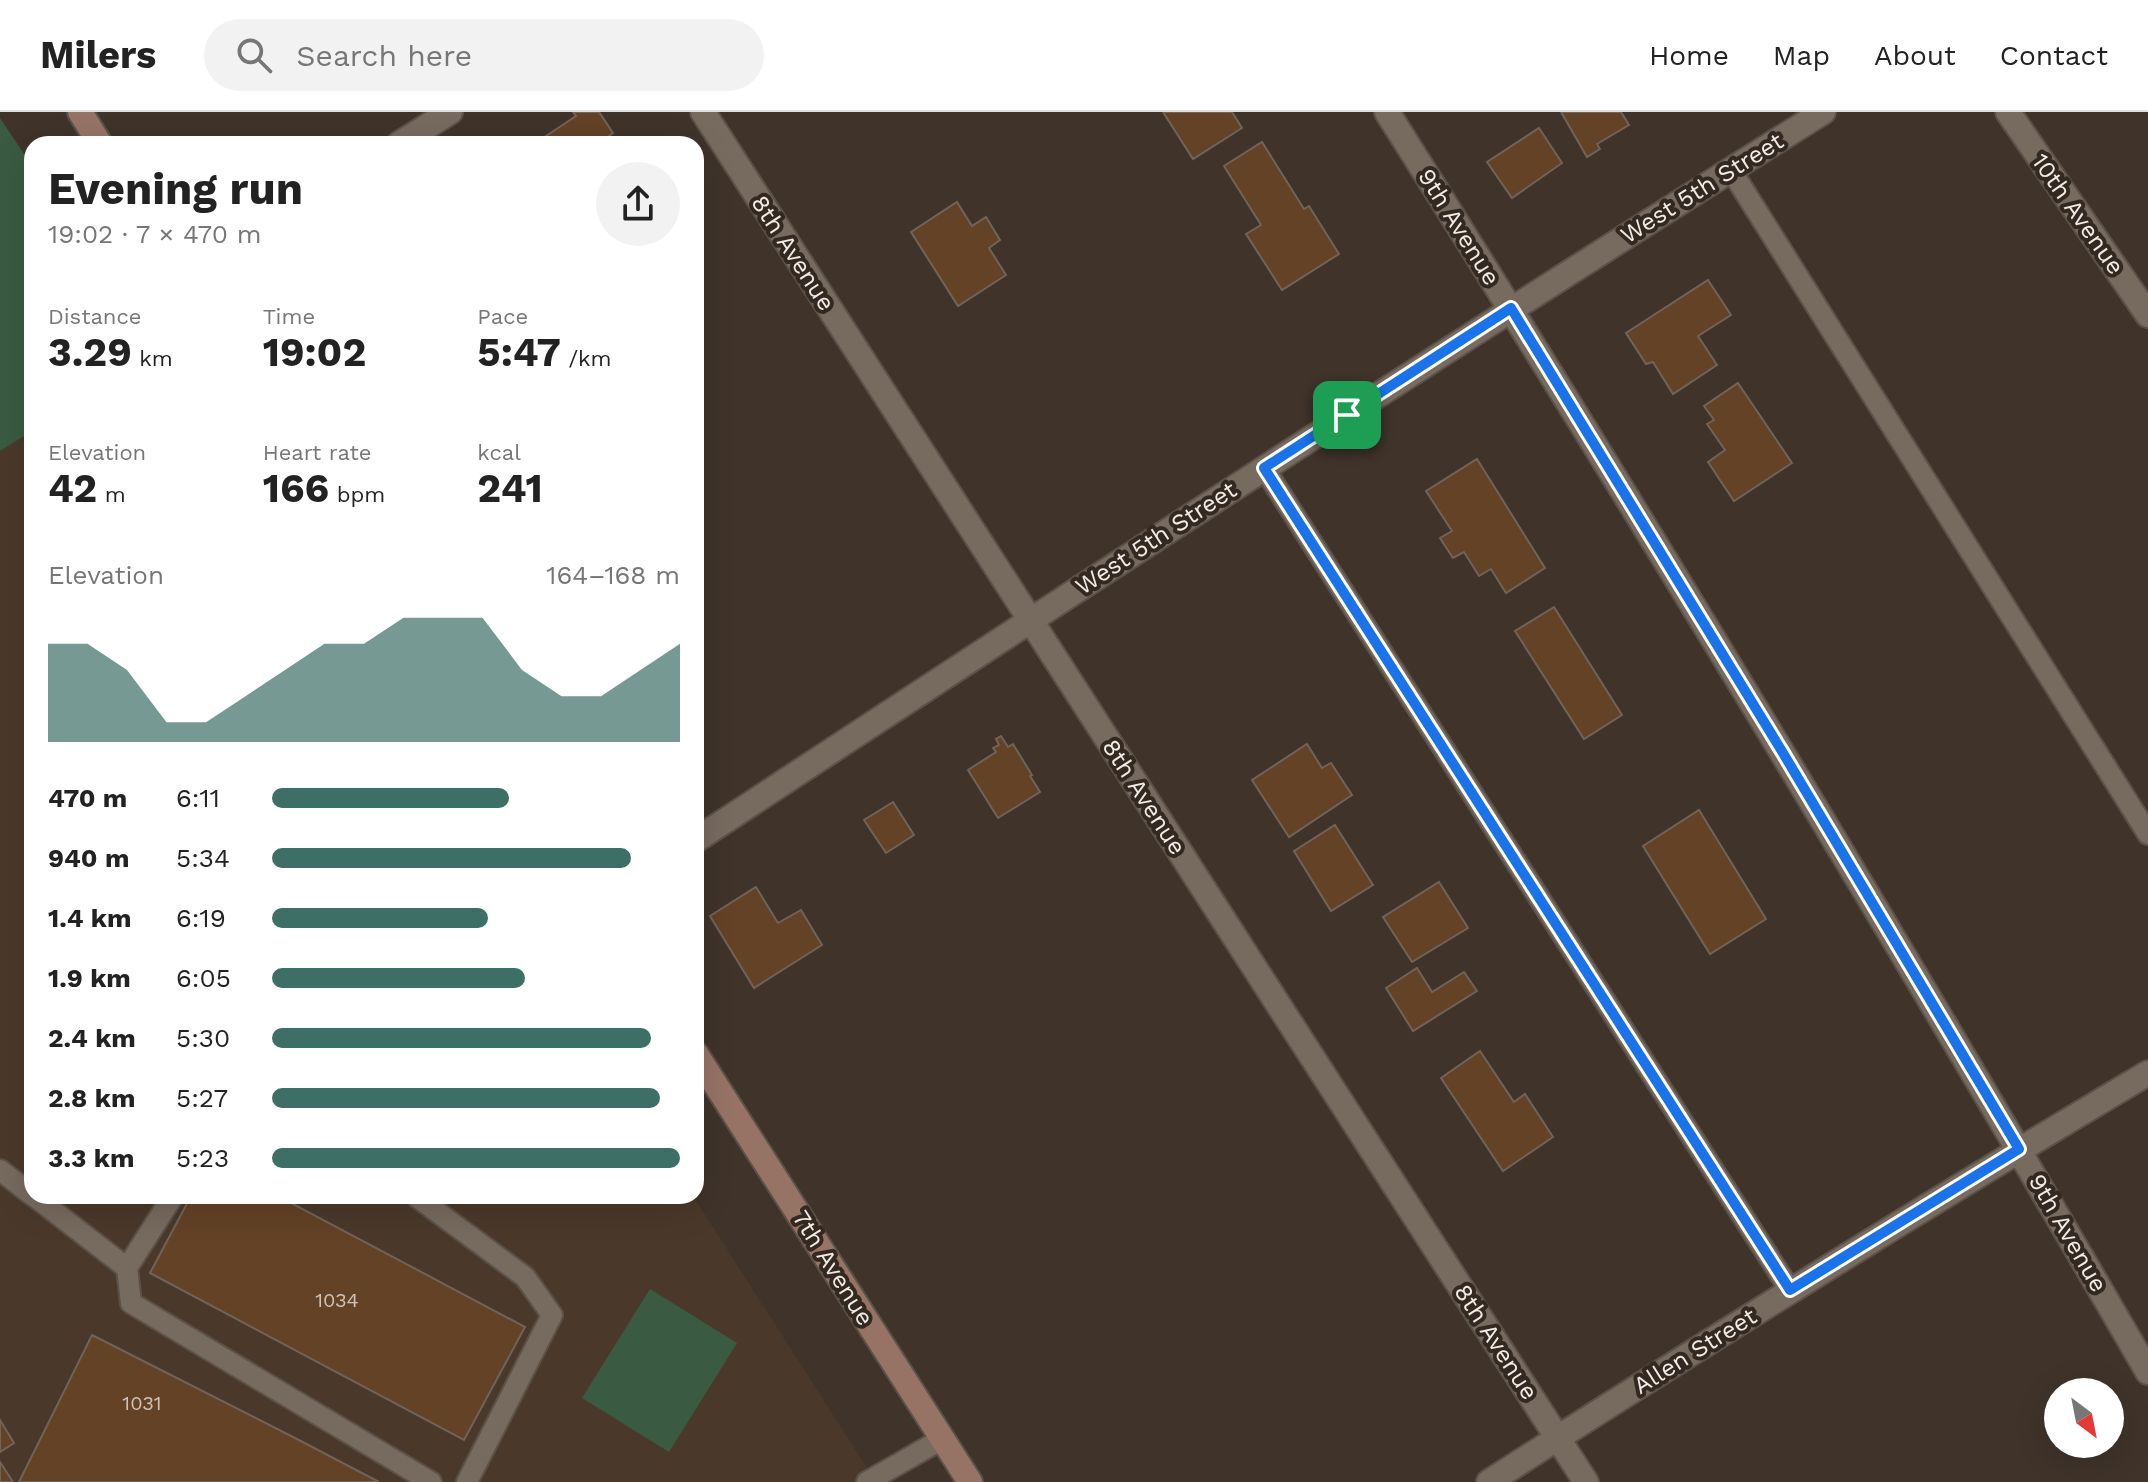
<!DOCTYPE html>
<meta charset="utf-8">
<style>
body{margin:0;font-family:"Work Sans",sans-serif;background:#f2f2f2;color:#222;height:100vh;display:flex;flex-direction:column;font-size:30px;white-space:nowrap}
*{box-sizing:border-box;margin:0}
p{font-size:26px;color:#767676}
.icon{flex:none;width:44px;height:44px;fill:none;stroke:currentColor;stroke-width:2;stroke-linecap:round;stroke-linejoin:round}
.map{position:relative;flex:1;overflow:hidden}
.side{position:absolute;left:24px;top:24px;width:680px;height:1068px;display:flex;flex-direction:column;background:#fff;border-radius:24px;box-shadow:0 8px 32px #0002}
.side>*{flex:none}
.needle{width:52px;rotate:148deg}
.tools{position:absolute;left:2044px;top:1266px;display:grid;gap:16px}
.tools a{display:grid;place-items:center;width:80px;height:80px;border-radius:50%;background:#fff;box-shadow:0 8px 32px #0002;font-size:40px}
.pin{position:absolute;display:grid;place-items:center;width:68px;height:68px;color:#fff;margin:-34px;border-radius:16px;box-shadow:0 4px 12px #0006}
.round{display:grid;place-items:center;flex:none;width:84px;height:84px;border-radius:42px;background:#f2f2f2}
.summary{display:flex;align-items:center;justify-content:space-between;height:136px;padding:0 24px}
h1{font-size:44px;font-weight:700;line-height:60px}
.metrics{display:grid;grid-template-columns:repeat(3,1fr);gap:12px;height:136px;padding:8px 24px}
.metrics div{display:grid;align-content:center}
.metrics b{font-size:40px;font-weight:700}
.metrics small{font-size:22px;font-weight:400}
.metrics p{font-size:22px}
.chart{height:224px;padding:16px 24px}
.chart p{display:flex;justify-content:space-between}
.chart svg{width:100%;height:144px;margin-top:8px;fill:#3d6f66;opacity:.7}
ul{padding:0 24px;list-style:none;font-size:26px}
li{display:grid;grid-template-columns:128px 96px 1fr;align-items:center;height:60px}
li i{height:20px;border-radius:10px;background:#3d6f66}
header{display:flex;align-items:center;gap:48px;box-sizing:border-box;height:112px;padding:0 40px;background:#fff;border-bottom:2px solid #e0e0e0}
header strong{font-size:38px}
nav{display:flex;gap:44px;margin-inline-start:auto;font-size:28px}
.search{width:560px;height:72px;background:#f2f2f2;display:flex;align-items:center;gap:20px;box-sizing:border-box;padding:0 28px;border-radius:44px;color:#767676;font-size:30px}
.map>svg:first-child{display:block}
.built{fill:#4a392b}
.green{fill:#3a5b42}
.building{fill:#634226;stroke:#706359;stroke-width:2}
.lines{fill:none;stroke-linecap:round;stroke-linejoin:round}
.lane-casing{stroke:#5b5149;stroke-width:24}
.street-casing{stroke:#5b5149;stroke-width:28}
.secondary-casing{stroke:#5b5149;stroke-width:28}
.lane{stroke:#776a5f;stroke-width:20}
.street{stroke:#776a5f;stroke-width:24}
.secondary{stroke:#967365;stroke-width:24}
.route-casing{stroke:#fff;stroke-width:16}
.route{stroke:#1a73e8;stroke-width:10}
.labels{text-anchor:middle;stroke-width:8;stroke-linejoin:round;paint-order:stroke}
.number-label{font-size:20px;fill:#cfc2b6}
.street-label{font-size:24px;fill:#f3ece6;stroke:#342920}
</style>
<header>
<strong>Milers</strong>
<div class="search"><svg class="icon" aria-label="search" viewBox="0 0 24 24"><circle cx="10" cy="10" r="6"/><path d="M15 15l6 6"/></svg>Search here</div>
<nav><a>Home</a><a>Map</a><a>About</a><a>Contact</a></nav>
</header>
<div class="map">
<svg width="2148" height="1370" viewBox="0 0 2148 1370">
<rect width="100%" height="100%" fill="#3f332a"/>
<!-- built -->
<polygon class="built" points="32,314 32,1084 693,1084 876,1370 0,1370 0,334"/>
<!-- green -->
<g class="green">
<polygon points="0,6 32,54 32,319 0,339"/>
<polygon points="650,1177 737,1231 669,1340 582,1286"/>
</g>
<!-- building -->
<g class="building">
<polygon points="573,0 599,0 613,21 598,32 542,32 540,28 576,4"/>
<polygon points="1163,0 1232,0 1242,16 1193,47"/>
<polygon points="1561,0 1621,0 1629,13 1597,32 1600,37 1587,45"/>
<polygon points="1539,16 1562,51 1512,86 1487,50"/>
<polygon points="1262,30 1304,97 1309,94 1339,142 1282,178 1246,122 1261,113 1224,54"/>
<polygon points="957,90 972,114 986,105 1000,128 989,136 1006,163 958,194 911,120"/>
<polygon points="1708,168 1731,203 1698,224 1717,253 1673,282 1653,250 1646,252 1626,221"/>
<polygon points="1738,271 1792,351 1734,389 1708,350 1725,338 1707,312 1714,308 1704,294"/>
<polygon points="1477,347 1545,456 1506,481 1491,457 1479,464 1464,440 1453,446 1440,426 1452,419 1426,379"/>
<polygon points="1554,495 1622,603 1584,627 1515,519"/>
<polygon points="1001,624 1008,635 1013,632 1032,663 1030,664 1040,680 998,706 968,658 996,640 993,636 999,633 996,627"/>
<polygon points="1307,632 1322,656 1331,651 1352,683 1289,725 1252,668"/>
<polygon points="893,690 914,723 886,741 864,708"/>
<polygon points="1699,698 1766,807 1710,842 1643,734"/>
<polygon points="1335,713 1373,773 1331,799 1294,739"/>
<polygon points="1439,770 1468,816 1412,850 1383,805"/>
<polygon points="756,775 778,811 801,798 822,833 754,876 710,804"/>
<polygon points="1417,856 1432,880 1464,860 1477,879 1413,919 1386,876"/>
<polygon points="1480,939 1514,990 1525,982 1553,1025 1503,1059 1441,966"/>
<polygon points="191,1084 278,1084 525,1215 464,1328 150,1161"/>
<polygon points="92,1223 295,1326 379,1370 19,1370"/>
<polygon points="0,1308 14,1331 0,1340"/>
<polygon points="0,1350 13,1370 0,1370"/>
</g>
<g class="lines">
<defs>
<g id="lane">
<polyline points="1731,58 2148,722"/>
<polyline points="1264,356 1790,1178"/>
<polyline points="0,1058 32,1083"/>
<polyline points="34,1084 127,1156"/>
<polyline points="173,1084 127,1156 131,1191 431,1370"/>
<polyline points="418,1084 417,1085 525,1165 552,1203 467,1370"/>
<polyline points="867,1370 942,1327"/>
</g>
<g id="street">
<polyline points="703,0 1586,1370"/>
<path d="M1387 0C1649 415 1902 835 2148 1260"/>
<polyline points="2008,0 2148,203"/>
<polyline points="399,32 450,0"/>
<path d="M696 728C1069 482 1444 238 1823 0"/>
<path d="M1489 1370C1707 1230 1926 1093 2148 961"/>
</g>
<g id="secondary">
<polyline points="80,0 100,32"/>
<polyline points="696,942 970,1370"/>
</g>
</defs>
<!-- lane casing -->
<use href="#lane" class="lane-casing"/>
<!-- street casing -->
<use href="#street" class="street-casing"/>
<!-- secondary casing -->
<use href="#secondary" class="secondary-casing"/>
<!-- lane -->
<use href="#lane" class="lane"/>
<!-- street -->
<use href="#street" class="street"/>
<!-- secondary -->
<use href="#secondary" class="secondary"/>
</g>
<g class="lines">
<defs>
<polygon id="route" points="1511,196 1783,641 2019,1037 1790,1178 1264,356"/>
</defs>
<!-- route casing -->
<use href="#route" class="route-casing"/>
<!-- route -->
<use href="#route" class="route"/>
</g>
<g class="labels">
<!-- number labels -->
<g class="number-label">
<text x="337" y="1195">1034</text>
<text x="142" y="1298">1031</text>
</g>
<!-- street labels -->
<g class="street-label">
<text transform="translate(1702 76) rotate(-32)" y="8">West 5th Street</text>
<text transform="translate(2078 102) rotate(55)" y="8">10th Avenue</text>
<text transform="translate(1459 115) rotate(58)" y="8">9th Avenue</text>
<text transform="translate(793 141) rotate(57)" y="8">8th Avenue</text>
<text transform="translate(1156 426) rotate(-33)" y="8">West 5th Street</text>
<text transform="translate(1144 685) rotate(57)" y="8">8th Avenue</text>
<text transform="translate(2068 1121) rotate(60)" y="8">9th Avenue</text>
<text transform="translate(833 1156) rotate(58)" y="8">7th Avenue</text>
<text transform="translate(1496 1230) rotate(57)" y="8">8th Avenue</text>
<text transform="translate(1695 1239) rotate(-32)" y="8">Allen Street</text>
</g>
</g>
</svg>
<div class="tools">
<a><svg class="needle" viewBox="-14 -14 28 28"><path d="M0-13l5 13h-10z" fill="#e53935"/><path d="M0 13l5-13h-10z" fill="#767676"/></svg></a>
</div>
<div class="pin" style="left:1347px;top:303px;background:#1e9e55"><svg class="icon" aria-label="arrive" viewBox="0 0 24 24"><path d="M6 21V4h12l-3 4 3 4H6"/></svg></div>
<section class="side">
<div class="summary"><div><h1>Evening run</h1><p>19:02 · 7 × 470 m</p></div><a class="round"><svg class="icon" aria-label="share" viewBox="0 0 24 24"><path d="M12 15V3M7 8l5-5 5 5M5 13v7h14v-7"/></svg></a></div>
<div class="metrics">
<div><p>Distance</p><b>3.29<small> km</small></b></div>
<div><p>Time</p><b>19:02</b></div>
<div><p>Pace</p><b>5:47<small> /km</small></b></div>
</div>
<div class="metrics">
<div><p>Elevation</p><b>42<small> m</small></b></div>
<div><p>Heart rate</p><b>166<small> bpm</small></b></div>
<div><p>kcal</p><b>241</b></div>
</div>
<div class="chart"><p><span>Elevation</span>164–168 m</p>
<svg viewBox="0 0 160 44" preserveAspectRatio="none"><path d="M0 44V14L10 14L20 22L30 38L40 38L50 30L60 22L70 14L80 14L90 6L100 6L110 6L120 22L130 30L140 30L150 22L160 14V44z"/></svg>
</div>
<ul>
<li><b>470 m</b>6:11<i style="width:58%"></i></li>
<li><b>940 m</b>5:34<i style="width:88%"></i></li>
<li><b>1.4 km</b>6:19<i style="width:53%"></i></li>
<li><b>1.9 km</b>6:05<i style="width:62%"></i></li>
<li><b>2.4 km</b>5:30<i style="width:93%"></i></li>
<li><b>2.8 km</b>5:27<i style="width:95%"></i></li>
<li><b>3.3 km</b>5:23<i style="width:100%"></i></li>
</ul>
</section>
</div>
